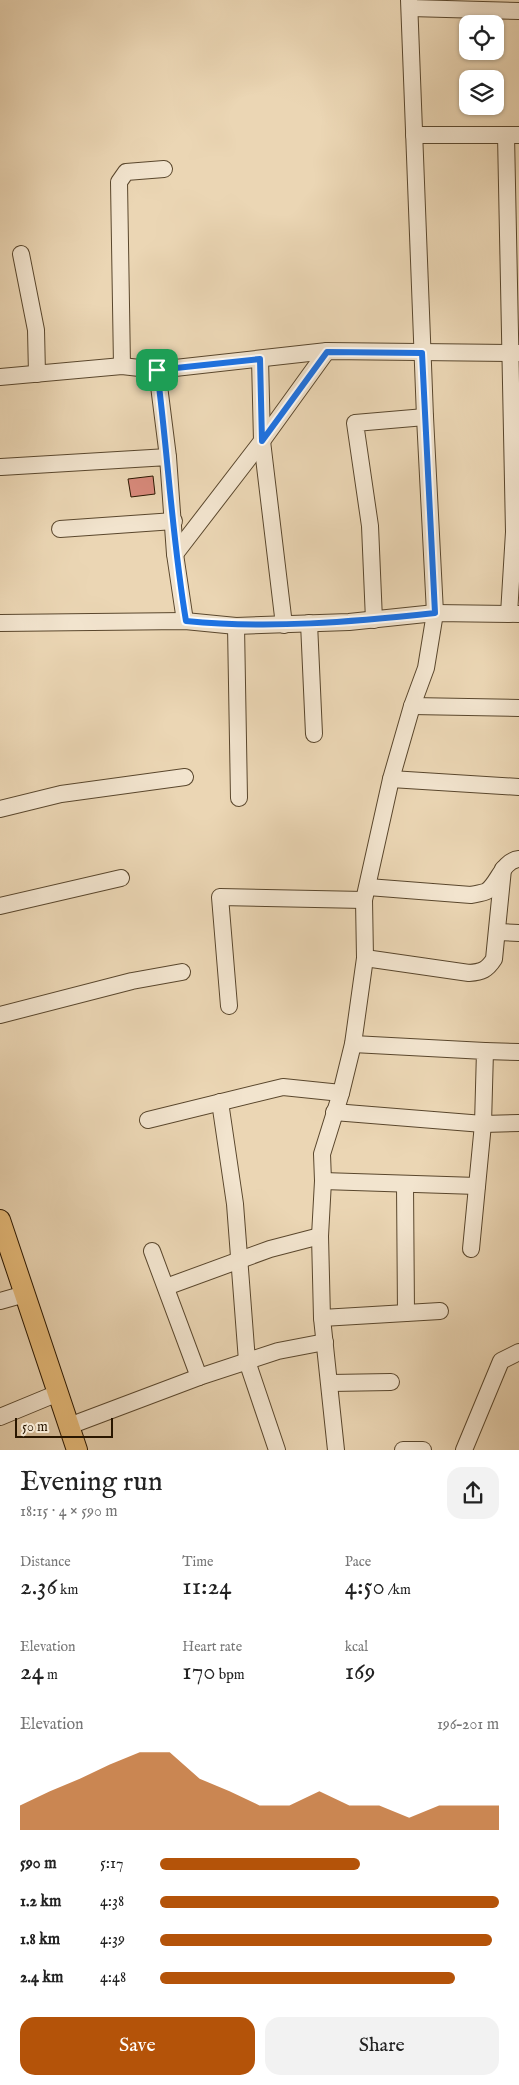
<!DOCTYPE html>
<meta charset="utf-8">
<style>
body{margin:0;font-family:"IM FELL English",serif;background:#f2f2f2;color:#222;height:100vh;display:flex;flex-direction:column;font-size:19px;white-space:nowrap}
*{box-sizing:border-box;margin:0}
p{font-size:16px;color:#767676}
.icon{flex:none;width:28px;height:28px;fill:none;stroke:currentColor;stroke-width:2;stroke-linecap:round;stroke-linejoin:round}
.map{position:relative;height:1450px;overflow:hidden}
.side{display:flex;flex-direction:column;background:#fff;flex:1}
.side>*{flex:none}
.tools{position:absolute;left:459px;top:15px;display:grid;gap:10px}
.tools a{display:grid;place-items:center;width:45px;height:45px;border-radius:10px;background:#fff;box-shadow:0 1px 4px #0004;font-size:25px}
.scale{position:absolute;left:15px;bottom:12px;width:98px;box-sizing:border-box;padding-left:5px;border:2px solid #2a1700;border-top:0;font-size:14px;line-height:18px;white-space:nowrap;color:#2a1700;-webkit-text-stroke:4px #f2e4ce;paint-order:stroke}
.pin{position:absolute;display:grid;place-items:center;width:42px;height:42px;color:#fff;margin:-21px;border-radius:10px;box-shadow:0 2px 8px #0006}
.round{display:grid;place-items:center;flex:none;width:52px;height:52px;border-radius:15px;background:#f2f2f2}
.head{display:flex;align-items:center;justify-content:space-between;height:85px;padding:0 20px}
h1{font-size:28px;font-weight:600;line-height:38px}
.figures{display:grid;grid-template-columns:repeat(3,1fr);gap:8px;height:85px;padding:5px 20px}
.figures div{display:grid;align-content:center}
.figures b{font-size:25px;font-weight:600}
.figures small{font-size:14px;font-weight:400}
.figures p{font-size:14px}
.chart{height:140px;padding:10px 20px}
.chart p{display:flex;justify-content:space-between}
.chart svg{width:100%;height:90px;margin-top:5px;fill:#b45309;opacity:.7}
.cta{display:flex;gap:10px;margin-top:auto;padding:10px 20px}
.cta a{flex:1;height:58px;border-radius:15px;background:#b45309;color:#fff;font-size:20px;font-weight:600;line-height:58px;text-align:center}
.cta a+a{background:#f2f2f2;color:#222}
ul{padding:0 20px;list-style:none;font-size:16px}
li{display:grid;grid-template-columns:80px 60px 1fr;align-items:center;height:38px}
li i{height:12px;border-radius:6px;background:#b45309}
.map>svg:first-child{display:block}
.building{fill:#d98a7c;stroke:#2a1700}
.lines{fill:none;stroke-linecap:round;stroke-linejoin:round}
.minor-casing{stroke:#5a472d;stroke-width:18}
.major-casing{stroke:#2a1700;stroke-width:22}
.minor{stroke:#f2e4ce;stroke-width:16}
.major{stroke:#e6bb7a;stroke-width:20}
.route-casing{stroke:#fff;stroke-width:10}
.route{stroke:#1a73e8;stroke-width:6}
</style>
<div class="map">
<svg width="519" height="1450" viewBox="0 0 519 1450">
<rect width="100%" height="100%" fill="#ebd6b4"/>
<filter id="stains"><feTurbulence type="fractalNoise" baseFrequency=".004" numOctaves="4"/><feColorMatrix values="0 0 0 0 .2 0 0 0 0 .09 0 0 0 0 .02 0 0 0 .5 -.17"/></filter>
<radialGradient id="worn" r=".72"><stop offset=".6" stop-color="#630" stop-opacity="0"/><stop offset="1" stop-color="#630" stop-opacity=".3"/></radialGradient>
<!-- building -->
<polygon class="building" points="153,476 155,494 131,497 128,479"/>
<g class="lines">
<defs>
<g id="minor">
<polyline points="410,8 519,11"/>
<polyline points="414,135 519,135"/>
<polyline points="506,135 514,532 509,614"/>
<polyline points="21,254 36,330 37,374"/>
<polyline points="260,359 262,441 284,625"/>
<polyline points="122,366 119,182 126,172 164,169"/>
<polyline points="157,370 168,457"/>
<polyline points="0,377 122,366 157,370 327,351 519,353"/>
<polyline points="1,467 168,457 175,554 185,621"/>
<polyline points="60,529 174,521"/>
<polyline points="175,554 262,441 327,351"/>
<polyline points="374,620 370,526 355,423 425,417"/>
<polyline points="0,623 185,621 236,626 349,622 435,613 519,614"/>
<polyline points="309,623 314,734"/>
<polyline points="236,626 239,798"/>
<polyline points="412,706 519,708"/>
<polyline points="391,779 519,787"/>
<polyline points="0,809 61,794 185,777"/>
<path d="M368 887 471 895C475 894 483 893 487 891 499 882 502 861 519 859"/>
<polyline points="0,906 121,878"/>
<polyline points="497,932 519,933"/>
<path d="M365 958 469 973C482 972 487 970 494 959L503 869"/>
<polyline points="229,1006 220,897 364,900"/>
<polyline points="0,1015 132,981 182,972"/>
<polyline points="353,1044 485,1051 483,1124 471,1249"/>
<polyline points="485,1051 519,1052"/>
<polyline points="220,1102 235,1204 247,1361 277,1450"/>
<polyline points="334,1112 483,1124 519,1123"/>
<polyline points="148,1120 283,1087 341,1093"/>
<polyline points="323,1181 477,1186"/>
<polyline points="405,1185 406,1313"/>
<polyline points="152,1251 199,1377"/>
<polyline points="166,1287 270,1249 320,1236"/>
<polyline points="0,1301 25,1294"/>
<polyline points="322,1318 440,1311"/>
<polyline points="330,1383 391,1382"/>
<polyline points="0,1417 58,1393"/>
<polyline points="69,1426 199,1377 278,1351 325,1342"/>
<polyline points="336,1450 322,1318 320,1236 323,1181 322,1154 341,1093 353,1044 365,958 364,900 391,779 412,706 426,668 435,613 425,417 409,0"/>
<polyline points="403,1450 423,1450"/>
<polyline points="464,1450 501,1361 519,1352"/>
</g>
<polyline id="major" points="0,1220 77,1450"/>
</defs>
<!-- minor casing -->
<use href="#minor" class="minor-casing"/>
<!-- major casing -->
<use href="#major" class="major-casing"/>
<!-- minor -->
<use href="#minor" class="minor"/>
<!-- major -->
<use href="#major" class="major"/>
</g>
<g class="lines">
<defs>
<path id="route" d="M327 352 422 353 435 613C352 622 269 629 186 621 172 538 168 454 157 370L260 359 262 441Z"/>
</defs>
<!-- route casing -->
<use href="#route" class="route-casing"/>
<!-- route -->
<use href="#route" class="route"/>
</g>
<rect width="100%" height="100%" filter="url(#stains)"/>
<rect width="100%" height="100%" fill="url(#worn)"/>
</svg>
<div class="tools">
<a><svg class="icon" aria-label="locate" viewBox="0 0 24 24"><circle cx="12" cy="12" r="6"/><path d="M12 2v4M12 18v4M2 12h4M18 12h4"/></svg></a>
<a><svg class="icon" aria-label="layers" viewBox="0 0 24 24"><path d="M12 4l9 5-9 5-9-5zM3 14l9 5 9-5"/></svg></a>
</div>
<div class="scale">50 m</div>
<div class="pin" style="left:157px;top:370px;background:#1e9e55"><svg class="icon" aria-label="arrive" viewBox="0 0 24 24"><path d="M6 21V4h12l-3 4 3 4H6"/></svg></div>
</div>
<section class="side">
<div class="head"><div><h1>Evening run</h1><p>18:15 · 4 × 590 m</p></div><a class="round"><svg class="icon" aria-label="share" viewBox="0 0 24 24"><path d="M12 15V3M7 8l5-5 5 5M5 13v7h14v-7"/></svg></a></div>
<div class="figures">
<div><p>Distance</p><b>2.36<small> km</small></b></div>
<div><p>Time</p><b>11:24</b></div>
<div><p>Pace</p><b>4:50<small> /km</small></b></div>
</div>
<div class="figures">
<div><p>Elevation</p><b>24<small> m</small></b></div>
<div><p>Heart rate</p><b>170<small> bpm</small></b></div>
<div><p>kcal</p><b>169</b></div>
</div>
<div class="chart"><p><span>Elevation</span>196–201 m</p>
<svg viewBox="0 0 160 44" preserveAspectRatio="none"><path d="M0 44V32L10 25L20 19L30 12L40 6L50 6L60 19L70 25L80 32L90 32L100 25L110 32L120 32L130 38L140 32L150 32L160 32V44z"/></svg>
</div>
<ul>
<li><b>590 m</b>5:17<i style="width:59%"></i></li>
<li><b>1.2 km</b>4:38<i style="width:100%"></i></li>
<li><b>1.8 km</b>4:39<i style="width:98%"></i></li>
<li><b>2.4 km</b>4:48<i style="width:87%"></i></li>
</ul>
<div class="cta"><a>Save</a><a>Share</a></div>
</section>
